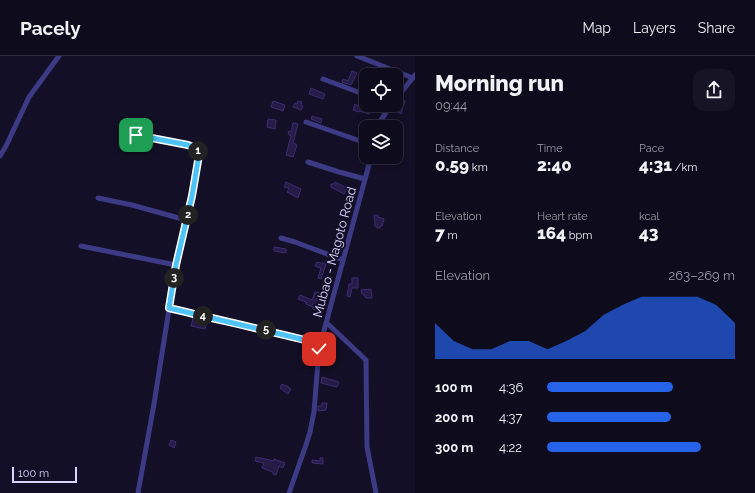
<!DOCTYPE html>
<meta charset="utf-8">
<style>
body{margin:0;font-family:Raleway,sans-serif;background:#171425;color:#f1f3f6;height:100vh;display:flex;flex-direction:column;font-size:15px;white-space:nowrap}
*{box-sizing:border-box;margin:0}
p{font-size:13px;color:#9b9ba3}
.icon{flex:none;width:22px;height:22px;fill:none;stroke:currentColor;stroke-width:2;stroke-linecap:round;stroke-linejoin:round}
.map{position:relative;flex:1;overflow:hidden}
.details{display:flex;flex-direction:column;background:#0e0b1c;width:340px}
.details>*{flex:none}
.fabs{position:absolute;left:359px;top:12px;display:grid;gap:8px}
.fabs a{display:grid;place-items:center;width:44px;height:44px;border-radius:8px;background:#0e0b1c;box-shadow:0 2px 10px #0003,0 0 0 1px #2e2b3b;font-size:20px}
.scale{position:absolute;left:12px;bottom:10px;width:65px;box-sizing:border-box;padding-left:4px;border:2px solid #d9d4ff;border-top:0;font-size:11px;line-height:14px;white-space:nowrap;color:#d9d4ff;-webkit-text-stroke:3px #130f26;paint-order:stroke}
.pin{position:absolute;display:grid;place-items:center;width:34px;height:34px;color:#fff;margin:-17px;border-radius:8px;box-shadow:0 2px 6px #0006}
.km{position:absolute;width:20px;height:20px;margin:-10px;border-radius:50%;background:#222;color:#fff;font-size:11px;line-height:20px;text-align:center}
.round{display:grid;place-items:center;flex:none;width:42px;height:42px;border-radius:12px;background:#171425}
.summary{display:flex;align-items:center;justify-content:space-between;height:68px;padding:0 20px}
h1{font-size:22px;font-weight:800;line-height:30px}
.metrics{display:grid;grid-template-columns:repeat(3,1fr);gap:6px;height:68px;padding:4px 20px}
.metrics div{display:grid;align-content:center}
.metrics b{font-size:17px;font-weight:800}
.metrics small{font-size:11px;font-weight:400}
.metrics p{font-size:11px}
.chart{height:112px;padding:8px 20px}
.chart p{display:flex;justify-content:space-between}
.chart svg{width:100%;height:72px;margin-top:4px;fill:#2563eb;opacity:.7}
ul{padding:0 20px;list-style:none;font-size:13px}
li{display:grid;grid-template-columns:64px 48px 1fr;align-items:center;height:30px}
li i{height:10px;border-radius:5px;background:#2563eb}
header{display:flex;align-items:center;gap:24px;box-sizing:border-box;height:56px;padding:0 20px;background:#0e0b1c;border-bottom:1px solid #2e2b3b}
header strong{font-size:19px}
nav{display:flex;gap:22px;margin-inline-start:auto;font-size:14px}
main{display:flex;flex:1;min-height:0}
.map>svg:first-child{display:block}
.building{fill:#241b47;stroke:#3b2d73}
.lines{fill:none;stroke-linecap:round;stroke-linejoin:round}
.minor{stroke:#3d3a85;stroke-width:5}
.route-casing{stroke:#fff;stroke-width:8}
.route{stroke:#4fc3f7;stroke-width:5}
.labels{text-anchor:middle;stroke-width:4;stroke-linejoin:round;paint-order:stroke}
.street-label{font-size:13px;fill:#d9d4ff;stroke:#130f26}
</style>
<header>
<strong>Pacely</strong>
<nav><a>Map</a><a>Layers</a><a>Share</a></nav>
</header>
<main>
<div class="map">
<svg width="415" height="437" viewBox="0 0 415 437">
<rect width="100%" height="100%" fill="#130f26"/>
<!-- building -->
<g class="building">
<polygon points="352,15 357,17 351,29 342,26 343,23 348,25"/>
<polygon points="311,32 325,38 323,43 309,38"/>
<polygon points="401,43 405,45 401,58 396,55 398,46"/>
<polygon points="273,45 285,49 283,55 271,51"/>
<polygon points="298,45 302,46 301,49 303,50 301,54 293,51 295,47 297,48"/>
<polygon points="355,48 370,55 369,58 359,55 359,56 353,54"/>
<polygon points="312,60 322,63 321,67 311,63"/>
<polygon points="268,63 276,64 275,73 267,71"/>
<polygon points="293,67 298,68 293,87 297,89 293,101 286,99 291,80 288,78 289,75 291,76"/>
<polygon points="286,126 301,133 298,142 287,136 289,132 284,131"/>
<polygon points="335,126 347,132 344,138 331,131 331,128 334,128"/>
<polygon points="374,159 378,159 378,161 384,163 382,170 380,170 380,172 377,172 377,170 375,170"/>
<polygon points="274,191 286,193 286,197 274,195"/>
<polygon points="317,206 326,208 321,223 318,222 321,212 315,210"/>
<polygon points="352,222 358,222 358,232 352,232 350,241 347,240 349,228 352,228"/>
<polygon points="371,233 372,242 366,242 363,238 362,238 361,234"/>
<polygon points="315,236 322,237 318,255 313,253 313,251 306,248 306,246 298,243 300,239 312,244"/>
<polygon points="193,262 207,265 205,273 191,270"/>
<polygon points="322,321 339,326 337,331 321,327"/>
<polygon points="282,328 289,331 289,332 291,333 288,338 280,332"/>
<polygon points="322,347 327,347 326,354 318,355 318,350 322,350"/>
<polygon points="171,384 176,386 174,392 169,389"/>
<polygon points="256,401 274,405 274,403 285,407 283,412 279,410 276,419 273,418 273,416 262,412 264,407 255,405"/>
<polygon points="320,402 323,402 323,408 312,407 312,404 320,405"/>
</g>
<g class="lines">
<!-- minor -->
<g class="minor">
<polyline points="357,0 413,22"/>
<polyline points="323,23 366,39"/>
<polyline points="396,43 415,19"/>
<polyline points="306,66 366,87"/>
<polyline points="379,71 381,64 391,49"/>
<polyline points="136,79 188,89 197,93 199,99 176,209 154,348 138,437"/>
<polyline points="0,100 6,90 29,41 59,0"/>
<polyline points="308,106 339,116 365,123"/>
<polyline points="98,142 132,149 186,164"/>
<polyline points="281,182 295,186 343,204"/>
<polyline points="81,190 176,209"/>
<path d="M169 252C219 264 270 275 321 288"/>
<polyline points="327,267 366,304 367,391 376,437"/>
<polyline points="289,437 306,389 310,376 314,356 319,293 371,101"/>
</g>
</g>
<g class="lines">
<defs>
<path id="route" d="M136 79 188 89 197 93 199 99 192 140 176 209 169 252C219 264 270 275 321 288L319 293"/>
</defs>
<!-- route casing -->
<use href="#route" class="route-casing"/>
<!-- route -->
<use href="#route" class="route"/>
</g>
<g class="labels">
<!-- street labels -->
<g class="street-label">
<text transform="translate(334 196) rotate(-75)" y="5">Mubao - Magoto Road</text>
</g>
</g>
</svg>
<div class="fabs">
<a><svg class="icon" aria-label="locate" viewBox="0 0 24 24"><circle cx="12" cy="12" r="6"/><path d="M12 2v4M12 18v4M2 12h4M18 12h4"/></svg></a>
<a><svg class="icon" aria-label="layers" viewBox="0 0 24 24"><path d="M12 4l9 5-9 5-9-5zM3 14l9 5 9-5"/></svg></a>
</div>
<div class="scale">100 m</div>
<div class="pin" style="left:136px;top:79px;background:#1e9e55"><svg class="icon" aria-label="arrive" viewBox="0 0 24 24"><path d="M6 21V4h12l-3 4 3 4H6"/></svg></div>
<div class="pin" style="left:319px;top:293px;background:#d93025"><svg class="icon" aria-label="check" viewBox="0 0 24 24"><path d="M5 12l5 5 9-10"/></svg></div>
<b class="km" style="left:198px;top:95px">1</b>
<b class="km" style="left:188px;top:159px">2</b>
<b class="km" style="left:174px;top:222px">3</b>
<b class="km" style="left:203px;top:260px">4</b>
<b class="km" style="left:266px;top:274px">5</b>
</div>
<section class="details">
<div class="summary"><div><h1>Morning run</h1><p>09:44</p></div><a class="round"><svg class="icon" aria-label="share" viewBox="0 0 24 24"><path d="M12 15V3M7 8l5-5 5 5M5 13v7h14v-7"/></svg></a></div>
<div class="metrics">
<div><p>Distance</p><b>0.59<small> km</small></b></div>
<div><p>Time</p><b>2:40</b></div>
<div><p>Pace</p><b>4:31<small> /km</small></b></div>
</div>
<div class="metrics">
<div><p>Elevation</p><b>7<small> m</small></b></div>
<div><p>Heart rate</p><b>164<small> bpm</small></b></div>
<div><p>kcal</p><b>43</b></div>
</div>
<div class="chart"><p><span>Elevation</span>263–269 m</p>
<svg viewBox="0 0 160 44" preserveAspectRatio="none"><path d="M0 44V22L10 33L20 38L30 38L40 33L50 33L60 38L70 33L80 27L90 17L100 11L110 6L120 6L130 6L140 6L150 11L160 22V44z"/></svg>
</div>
<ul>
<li><b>100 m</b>4:36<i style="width:67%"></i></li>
<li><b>200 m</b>4:37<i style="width:66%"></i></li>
<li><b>300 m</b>4:22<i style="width:82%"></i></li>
</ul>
</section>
</main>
